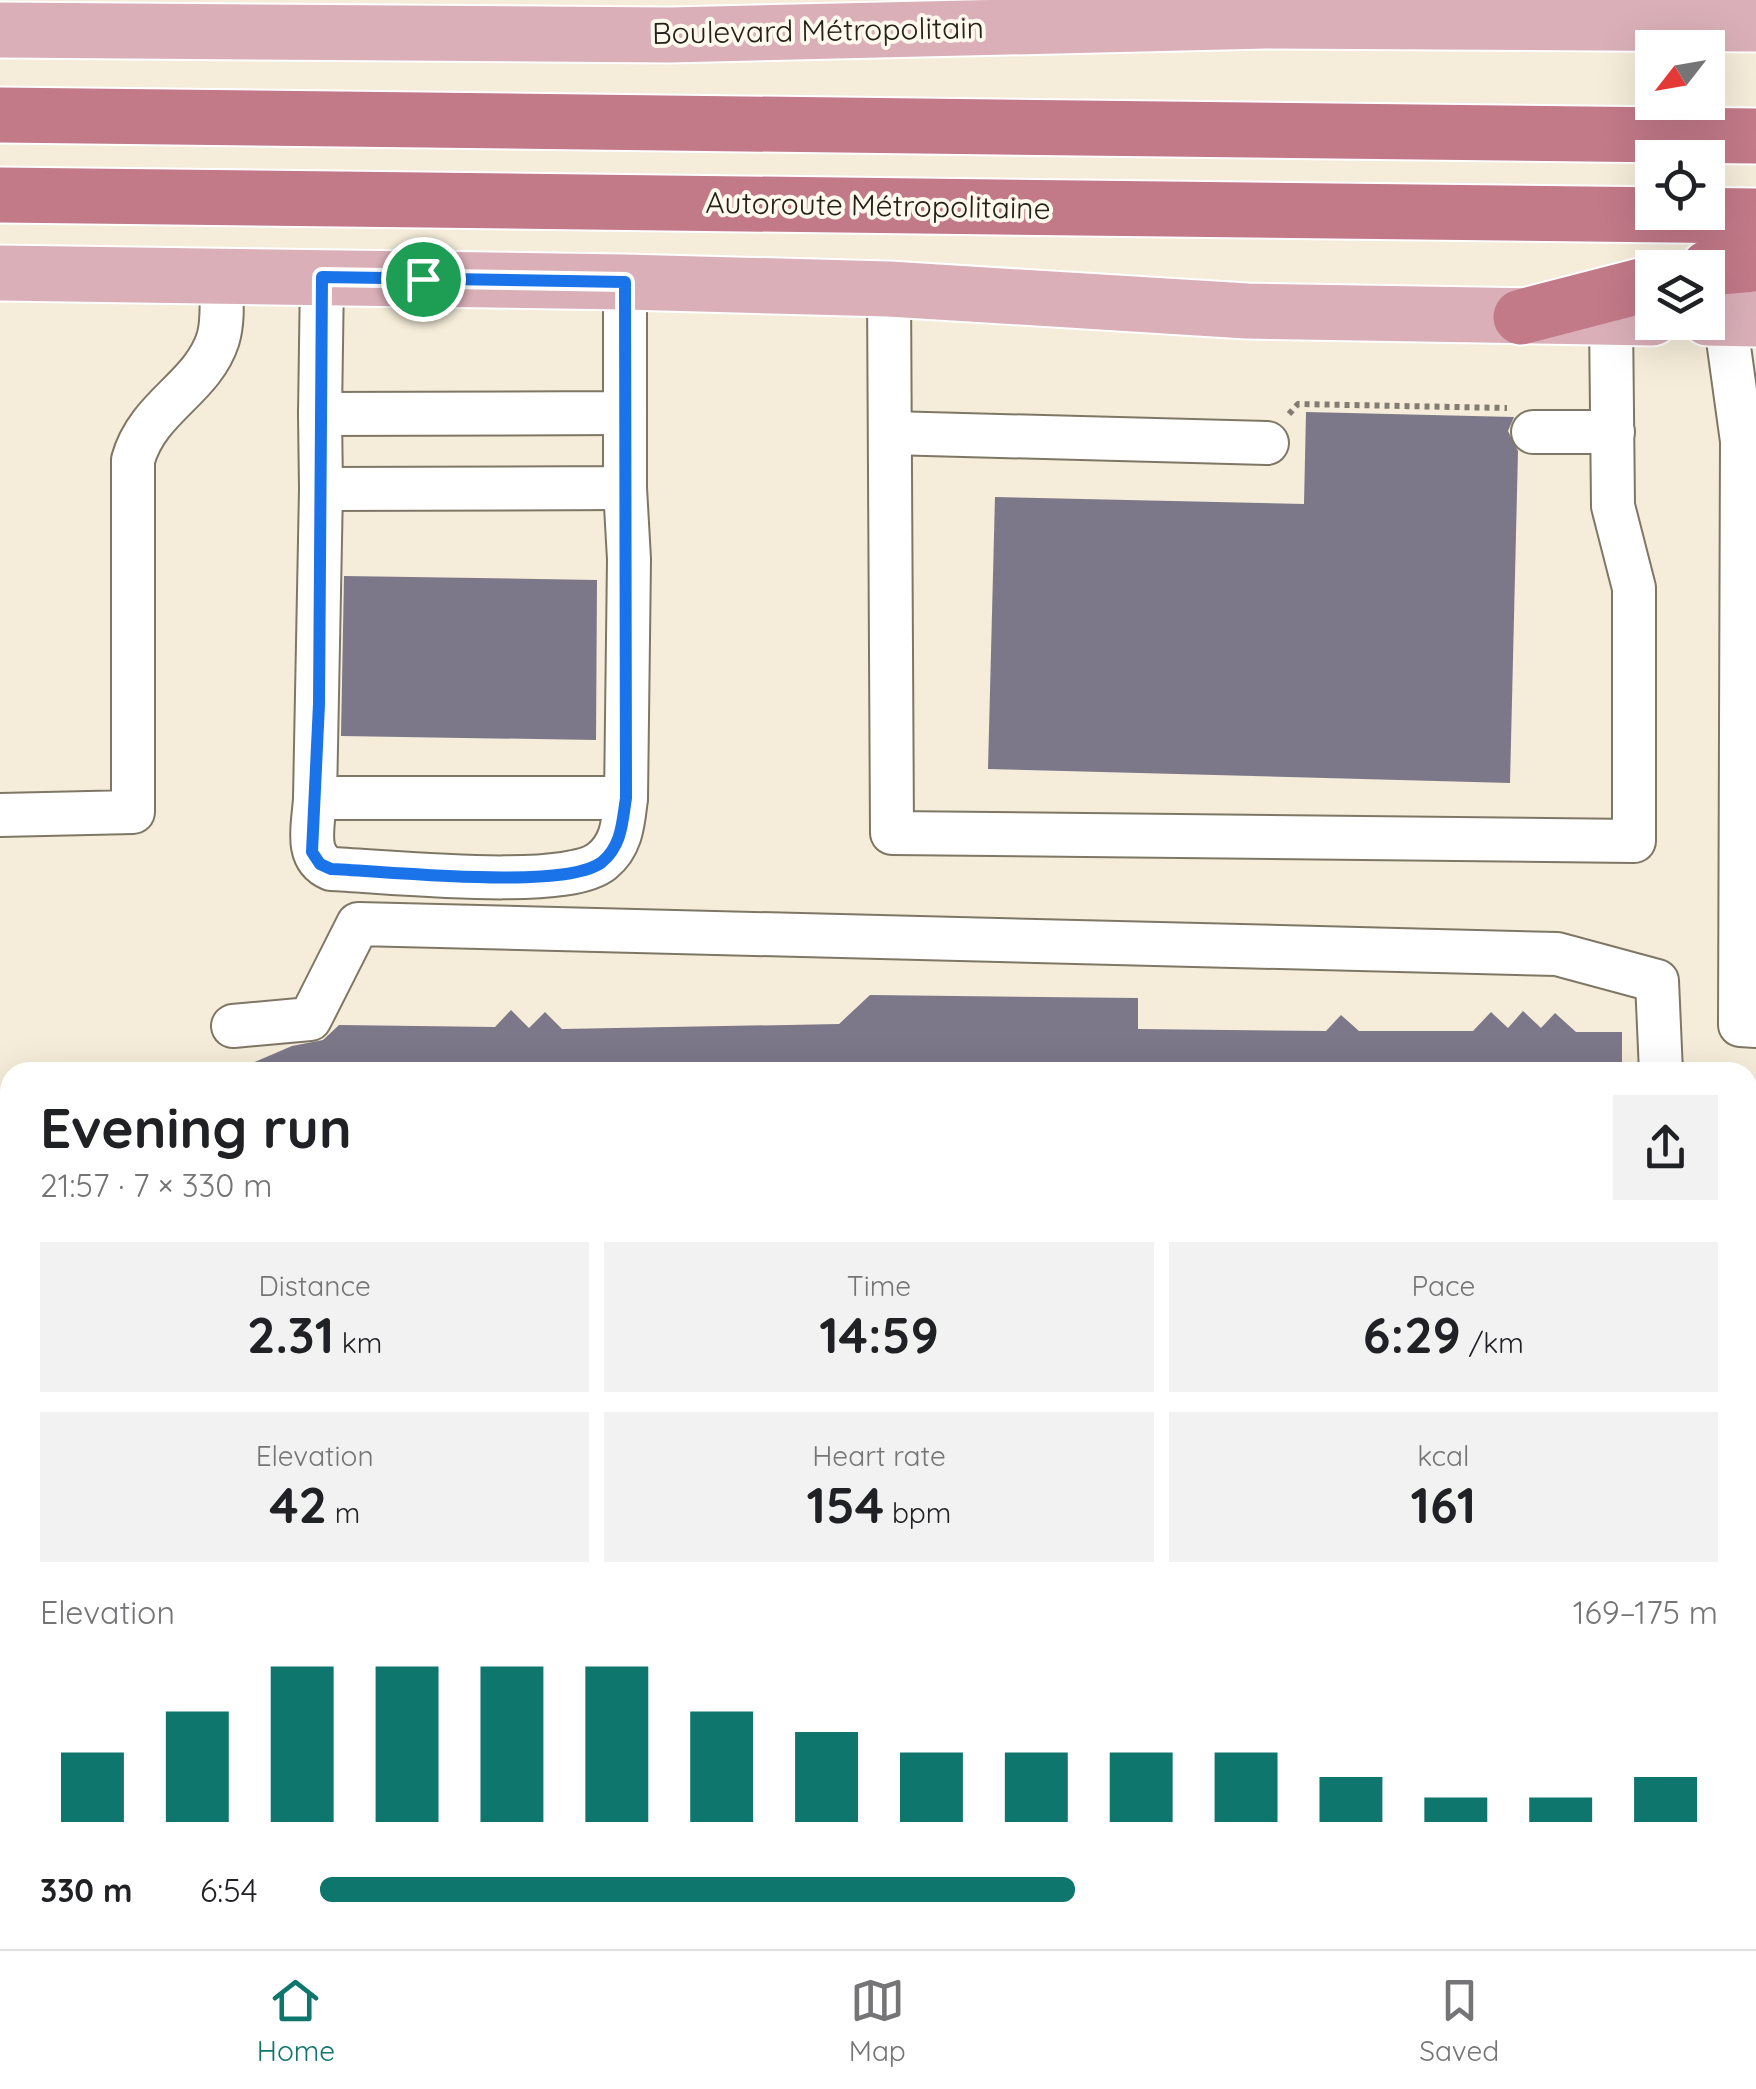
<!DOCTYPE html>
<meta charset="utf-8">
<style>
body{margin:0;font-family:Quicksand,sans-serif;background:#f2f2f2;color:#202124;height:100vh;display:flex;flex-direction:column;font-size:38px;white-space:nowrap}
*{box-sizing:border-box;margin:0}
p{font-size:32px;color:#757577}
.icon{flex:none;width:55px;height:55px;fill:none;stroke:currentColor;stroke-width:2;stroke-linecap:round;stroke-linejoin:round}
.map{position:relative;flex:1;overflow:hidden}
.sheet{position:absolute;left:0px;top:1062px;width:1758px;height:888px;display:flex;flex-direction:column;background:#fff;border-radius:30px 30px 0 0;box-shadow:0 10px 40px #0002}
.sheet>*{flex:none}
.needle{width:65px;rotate:239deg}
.fabs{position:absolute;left:1635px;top:30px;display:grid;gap:20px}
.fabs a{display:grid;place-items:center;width:90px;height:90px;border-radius:0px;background:#fff;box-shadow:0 10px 40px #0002;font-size:50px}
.pin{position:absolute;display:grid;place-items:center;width:85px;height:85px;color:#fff;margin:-42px;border:5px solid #fff;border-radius:50%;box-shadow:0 2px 10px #0007}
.round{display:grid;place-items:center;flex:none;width:105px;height:105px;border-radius:0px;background:#f2f2f2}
.overview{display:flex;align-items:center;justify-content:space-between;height:170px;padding:0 40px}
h1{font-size:55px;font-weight:800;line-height:75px}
.figures{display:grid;grid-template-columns:repeat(3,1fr);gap:15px;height:170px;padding:10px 40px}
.figures div{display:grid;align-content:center;border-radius:0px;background:#f2f2f2;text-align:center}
.figures b{font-size:50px;font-weight:800}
.figures small{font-size:28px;font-weight:400}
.figures p{font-size:28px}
.chart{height:280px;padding:20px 40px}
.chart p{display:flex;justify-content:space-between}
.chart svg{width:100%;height:180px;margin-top:10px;stroke:#0f766e;stroke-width:6}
ul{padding:0 40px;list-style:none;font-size:32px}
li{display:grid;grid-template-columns:160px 120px 1fr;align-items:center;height:75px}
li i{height:25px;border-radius:12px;background:#0f766e}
.dock{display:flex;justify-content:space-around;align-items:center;height:140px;border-top:2px solid #e0e0e0;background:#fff;font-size:28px;color:#757577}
.dock a{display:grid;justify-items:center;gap:5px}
.dock .on{color:#0f766e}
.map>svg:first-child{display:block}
.building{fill:#7c7889}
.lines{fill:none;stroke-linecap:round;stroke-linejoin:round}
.minor-casing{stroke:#7f7766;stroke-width:46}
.major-casing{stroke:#fff;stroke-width:59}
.highway-casing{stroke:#fff;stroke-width:59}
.path{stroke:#827d70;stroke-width:6;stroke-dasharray:5 5;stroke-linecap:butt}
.minor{stroke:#fff;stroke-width:42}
.major{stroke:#daafb8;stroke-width:55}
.highway{stroke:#c27988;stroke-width:55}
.route-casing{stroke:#fff;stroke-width:20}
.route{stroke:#1a73e8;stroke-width:12}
.labels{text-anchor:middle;stroke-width:8;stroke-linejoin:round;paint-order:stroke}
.street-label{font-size:30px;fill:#24211a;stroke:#fff9ee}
</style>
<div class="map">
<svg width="1756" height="1949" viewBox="0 0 1756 1949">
<rect width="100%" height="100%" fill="#f5ecd9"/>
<!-- building -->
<g class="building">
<polygon points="1306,412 1514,417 1508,431 1518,451 1510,783 988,769 995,497 1304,504"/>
<polygon points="344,576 597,580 596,740 341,736"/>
<polygon points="870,995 1138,998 1138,1029 1326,1031 1341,1015 1359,1031 1473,1031 1491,1012 1508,1028 1523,1011 1541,1028 1555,1013 1576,1032 1622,1032 1622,1072 231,1072 292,1046 323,1040 339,1025 495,1027 511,1010 529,1028 545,1012 562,1029 839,1024"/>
</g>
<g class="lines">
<defs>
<g id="minor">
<polyline points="322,277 320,414 625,413 625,282"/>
<polyline points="889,289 892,833 1634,841 1634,588 1613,506 1611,318"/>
<polyline points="1725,318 1742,441 1756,442"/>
<polyline points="320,414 321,489 625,488 625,413"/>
<polyline points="1533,432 1613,432"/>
<polyline points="890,433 1267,443"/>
<polyline points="1742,441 1740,1025 1756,1026"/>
<polyline points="321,489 315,798 626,798 629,559 625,488"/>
<path d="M315 798C314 824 303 857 331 869 384 871 566 891 602 861 622 845 623 823 626 798"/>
<path d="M0 815 133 812V460C148 406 202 389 218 339 224 319 221 296 221 276"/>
<polyline points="233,1026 310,1019 358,924 1557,954 1657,981 1661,1072"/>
<polyline points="0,1598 10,1598"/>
<polyline points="1748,1617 1756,1617"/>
<polyline points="0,1668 10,1668"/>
<polyline points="1748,1681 1756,1681"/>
<polyline points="744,1940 744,1949"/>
<polyline points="12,1949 13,1940"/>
<polyline points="77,1949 77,1940"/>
<polyline points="860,1949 860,1940"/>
</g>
<g id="major">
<polyline points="0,30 670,35 1266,21 1756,24"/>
<polyline points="0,273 625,282 889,289 1247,311 1652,318"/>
<polyline points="1708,318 1756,319"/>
</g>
<g id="highway">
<polyline points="0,115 1756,136"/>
<polyline points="0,195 1756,216"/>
<polyline points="1708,268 1756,264"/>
<polyline points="1521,317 1652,283"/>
</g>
</defs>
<!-- minor casing -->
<use href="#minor" class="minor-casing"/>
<!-- major casing -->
<use href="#major" class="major-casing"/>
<!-- highway casing -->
<use href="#highway" class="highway-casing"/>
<!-- path -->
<polyline class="path" points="1289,414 1298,404 1507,408"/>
<!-- minor -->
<use href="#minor" class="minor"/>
<!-- major -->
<use href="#major" class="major"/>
<!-- highway -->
<use href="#highway" class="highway"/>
</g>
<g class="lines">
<defs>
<path id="route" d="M322 277 625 282 626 798C622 823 622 845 602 862 566 891 384 871 331 869L320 864 312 852 319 704Z"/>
</defs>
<!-- route casing -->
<use href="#route" class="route-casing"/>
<!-- route -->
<use href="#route" class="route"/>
</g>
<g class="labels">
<!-- street labels -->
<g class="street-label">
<text transform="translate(818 31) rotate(-1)" y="10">Boulevard Métropolitain</text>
<text transform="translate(878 206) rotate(1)" y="10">Autoroute Métropolitaine</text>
</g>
</g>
</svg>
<div class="fabs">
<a><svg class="needle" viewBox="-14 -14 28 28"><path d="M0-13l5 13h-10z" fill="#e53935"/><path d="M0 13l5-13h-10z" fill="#757577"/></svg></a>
<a><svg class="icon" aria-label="locate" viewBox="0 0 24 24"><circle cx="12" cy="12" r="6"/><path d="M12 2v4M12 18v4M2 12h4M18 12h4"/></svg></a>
<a><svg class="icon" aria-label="layers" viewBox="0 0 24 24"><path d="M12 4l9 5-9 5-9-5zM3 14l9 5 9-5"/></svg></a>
</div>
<div class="pin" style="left:423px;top:279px;background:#1e9e55"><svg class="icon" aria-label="arrive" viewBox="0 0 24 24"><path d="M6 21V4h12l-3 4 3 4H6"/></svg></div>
<section class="sheet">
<div class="overview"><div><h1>Evening run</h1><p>21:57 · 7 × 330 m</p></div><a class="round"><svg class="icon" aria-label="share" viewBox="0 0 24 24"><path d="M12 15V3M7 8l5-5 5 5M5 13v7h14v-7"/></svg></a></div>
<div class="figures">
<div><p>Distance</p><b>2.31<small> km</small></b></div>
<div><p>Time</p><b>14:59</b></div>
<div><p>Pace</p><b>6:29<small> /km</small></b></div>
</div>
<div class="figures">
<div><p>Elevation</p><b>42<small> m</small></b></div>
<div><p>Heart rate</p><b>154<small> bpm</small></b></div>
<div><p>kcal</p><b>161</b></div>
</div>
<div class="chart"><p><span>Elevation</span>169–175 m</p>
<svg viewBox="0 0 160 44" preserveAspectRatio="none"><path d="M5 44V27M15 44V17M25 44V6M35 44V6M45 44V6M55 44V6M65 44V17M75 44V22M85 44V27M95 44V27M105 44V27M115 44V27M125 44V33M135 44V38M145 44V38M155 44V33"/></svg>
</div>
<ul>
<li><b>330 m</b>6:54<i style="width:54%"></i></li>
</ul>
</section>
</div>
<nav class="dock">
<a class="on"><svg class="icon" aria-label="home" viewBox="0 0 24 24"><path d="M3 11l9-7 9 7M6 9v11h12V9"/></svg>Home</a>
<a><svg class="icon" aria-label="map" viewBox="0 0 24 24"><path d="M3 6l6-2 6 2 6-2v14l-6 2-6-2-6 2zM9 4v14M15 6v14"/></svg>Map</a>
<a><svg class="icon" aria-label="saved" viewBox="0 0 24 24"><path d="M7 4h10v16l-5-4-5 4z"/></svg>Saved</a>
</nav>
